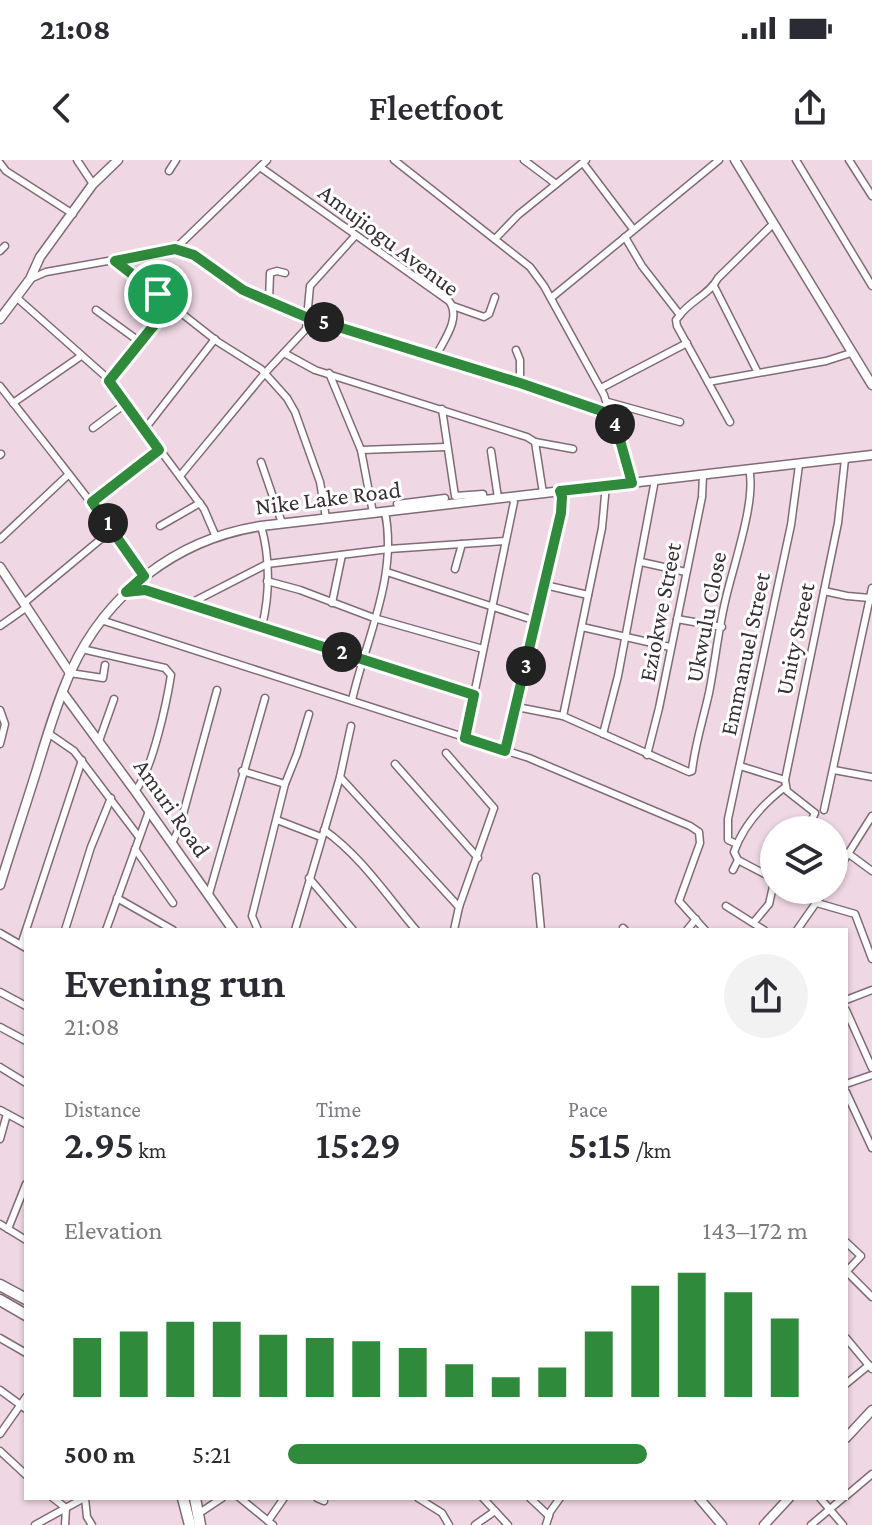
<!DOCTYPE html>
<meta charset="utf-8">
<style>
body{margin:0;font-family:"Crimson Pro",serif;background:#f2f2f3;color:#2b2b33;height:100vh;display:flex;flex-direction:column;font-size:30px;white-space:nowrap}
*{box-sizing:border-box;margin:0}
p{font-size:26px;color:#7c7c81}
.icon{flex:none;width:44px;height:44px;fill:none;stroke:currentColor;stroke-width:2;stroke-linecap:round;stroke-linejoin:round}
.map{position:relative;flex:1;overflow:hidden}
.sheet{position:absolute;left:24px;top:768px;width:824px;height:572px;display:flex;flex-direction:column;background:#fff;border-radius:0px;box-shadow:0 2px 6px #0004}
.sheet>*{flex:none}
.fabs{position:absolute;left:760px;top:656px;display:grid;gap:16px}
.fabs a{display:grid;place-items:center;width:88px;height:88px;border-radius:50%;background:#fff;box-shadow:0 2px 6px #0004;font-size:40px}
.pin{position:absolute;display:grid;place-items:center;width:68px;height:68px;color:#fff;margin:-34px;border:4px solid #fff;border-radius:50%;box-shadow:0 2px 8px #0007}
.km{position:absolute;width:40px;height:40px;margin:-20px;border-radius:50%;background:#222;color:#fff;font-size:22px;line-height:40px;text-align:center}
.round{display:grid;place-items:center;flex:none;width:84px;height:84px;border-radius:42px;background:#f2f2f3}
.summary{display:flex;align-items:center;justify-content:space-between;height:136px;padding:0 40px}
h1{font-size:44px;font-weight:600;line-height:60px}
.stats{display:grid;grid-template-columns:repeat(3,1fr);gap:12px;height:136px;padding:8px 40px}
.stats div{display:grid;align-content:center}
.stats b{font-size:40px;font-weight:600}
.stats small{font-size:22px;font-weight:400}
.stats p{font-size:22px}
.chart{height:224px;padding:16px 40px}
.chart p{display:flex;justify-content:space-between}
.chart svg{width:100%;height:144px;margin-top:8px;stroke:#2f8a3b;stroke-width:6}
ul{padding:0 40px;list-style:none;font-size:26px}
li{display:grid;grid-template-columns:128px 96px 1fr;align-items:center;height:60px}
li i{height:20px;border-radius:10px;background:#2f8a3b}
.status{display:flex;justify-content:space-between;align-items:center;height:56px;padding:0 40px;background:#fff;direction:ltr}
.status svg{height:22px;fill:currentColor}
header{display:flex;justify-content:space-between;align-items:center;height:104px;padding:0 40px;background:#fff;font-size:36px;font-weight:600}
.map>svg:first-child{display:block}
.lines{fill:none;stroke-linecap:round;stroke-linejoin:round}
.minor-casing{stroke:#806b77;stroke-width:9}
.major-casing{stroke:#806b77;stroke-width:11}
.highway-casing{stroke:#806b77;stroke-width:13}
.minor{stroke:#fff;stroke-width:6}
.major{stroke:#fff;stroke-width:8}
.highway{stroke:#fff;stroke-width:10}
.route-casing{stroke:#fff;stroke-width:16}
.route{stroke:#2f8a3b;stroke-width:10}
.labels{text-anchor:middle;stroke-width:6;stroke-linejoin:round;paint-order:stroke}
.street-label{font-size:24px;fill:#392f35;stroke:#fff}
</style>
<div class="status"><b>21:08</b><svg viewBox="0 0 49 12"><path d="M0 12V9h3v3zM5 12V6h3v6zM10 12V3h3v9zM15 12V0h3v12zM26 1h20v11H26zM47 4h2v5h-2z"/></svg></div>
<header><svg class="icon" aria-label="back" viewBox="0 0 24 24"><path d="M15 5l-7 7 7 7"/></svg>Fleetfoot<svg class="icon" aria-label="share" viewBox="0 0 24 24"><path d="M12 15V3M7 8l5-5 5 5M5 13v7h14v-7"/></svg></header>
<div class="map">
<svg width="872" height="1365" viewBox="0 0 872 1365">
<rect width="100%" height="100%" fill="#efd7e4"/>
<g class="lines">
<defs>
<g id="minor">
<polyline points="77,0 93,24"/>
<polyline points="394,0 530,107 544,126 604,235 632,323"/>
<polyline points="524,0 556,24"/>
<polyline points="796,0 872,126"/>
<polyline points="849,0 872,36"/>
<polyline points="0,3 6,11 73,54"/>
<polyline points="583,3 633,69"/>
<path d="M260 7 449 141C462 158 443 181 435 198"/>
<polyline points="169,11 176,0"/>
<polyline points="625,77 642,106 680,155 676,160 677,166 730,262"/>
<polyline points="495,79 518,55 586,0"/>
<polyline points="175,89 194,95 243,130 306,157 520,223 613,255"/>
<polyline points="0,91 5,86"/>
<polyline points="115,101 218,182 261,209 287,238 295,252 320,322 326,358"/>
<polyline points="30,119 46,112 175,89 267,0"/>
<polyline points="714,126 757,211"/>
<polyline points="16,137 105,216 204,349 216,377"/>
<polyline points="551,138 719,0"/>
<polyline points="269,142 270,113 277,111 285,113"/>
<polyline points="453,146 484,157 489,154 495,137"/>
<polyline points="96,150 140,182"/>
<path d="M680 155C690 141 710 134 718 118L774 63"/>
<polyline points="516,190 520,200 520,223"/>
<polyline points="284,193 315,210 527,277 535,282 543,333"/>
<polyline points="329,213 361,290 373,353"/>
<polyline points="109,221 171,144"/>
<polyline points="708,222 826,201 851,193"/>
<path d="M0 226C49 289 99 350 144 416"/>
<polyline points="601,228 687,183"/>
<polyline points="608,242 680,262"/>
<polyline points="13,243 81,196"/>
<polyline points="442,249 455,336 483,334 484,340"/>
<polyline points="93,268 125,244"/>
<polyline points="144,270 215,179"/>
<polyline points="535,282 573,289"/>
<polyline points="361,290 446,287"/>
<polyline points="491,291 498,338"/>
<polyline points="0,295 1,294"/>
<polyline points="261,302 282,363"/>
<polyline points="180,316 265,213 306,169 310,126 355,76"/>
<path d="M606 325 602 368 563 556 689 612 692 611C695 584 703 560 709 533 715 503 718 472 725 442 732 409 757 340 749 309"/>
<polyline points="92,342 159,290"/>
<polyline points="397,344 445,338"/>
<polyline points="160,366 200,343"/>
<path d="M261 366C270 396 270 435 262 466"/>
<polyline points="0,379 68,315"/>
<polyline points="641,402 686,412"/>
<polyline points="455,409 462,384"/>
<polyline points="387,412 536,461"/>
<polyline points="267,421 300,430 374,458 483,489"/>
<polyline points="545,425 588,435"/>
<polyline points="130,431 145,430 474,535"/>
<polyline points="824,431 847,436 870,438"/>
<polyline points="24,443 113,369"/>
<polyline points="332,443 342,395"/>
<polyline points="189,444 267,404 389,389 505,381"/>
<polyline points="677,459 722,467"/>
<polyline points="101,460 529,598 690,666 699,672 700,683 679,741 705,770"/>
<polyline points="0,466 27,447"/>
<polyline points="582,467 670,487"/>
<path d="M82 489 165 508 171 515C167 541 152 612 135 631"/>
<polyline points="70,513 103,518 105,505"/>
<path d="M352 540C366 479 398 416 385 352"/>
<polyline points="517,547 563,556"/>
<polyline points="0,550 5,564 0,584"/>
<polyline points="48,573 74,591 139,677"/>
<polyline points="603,574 618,516 655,320"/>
<polyline points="465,578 514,342 511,337"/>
<polyline points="99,581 114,539"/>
<polyline points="505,591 561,353 562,337 560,331"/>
<polyline points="446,593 494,648 459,747 454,770"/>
<polyline points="647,595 659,548 702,337 703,315"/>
<polyline points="395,604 478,698"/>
<polyline points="740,606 785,620"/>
<polyline points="834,610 872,617"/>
<polyline points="242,611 285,624"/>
<polyline points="340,617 459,747"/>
<polyline points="824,650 872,428"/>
<polyline points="277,660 321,677"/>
<path d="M324 670C361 696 387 736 416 770"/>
<polyline points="807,670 815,653 787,631 785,620 838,363 845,299"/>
<polyline points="172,683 179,669 217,530"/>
<polyline points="737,684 728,680 728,659 791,365 799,305"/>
<polyline points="135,689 173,743"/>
<polyline points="849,694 872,711"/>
<polyline points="738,700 774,719"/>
<path d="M733 710 738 700 734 692C743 666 763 644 785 627"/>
<polyline points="834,716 872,656"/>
<polyline points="536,717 541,770"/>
<polyline points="309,718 353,770"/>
<polyline points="209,734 265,538"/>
<polyline points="117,738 173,770"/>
<polyline points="817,743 855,754 872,799"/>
<polyline points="726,746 764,770"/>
<polyline points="754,762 769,744 774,722"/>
<polyline points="623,768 625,770"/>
<polyline points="65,770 91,687 111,638"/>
<polyline points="106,770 149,651"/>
<polyline points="258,770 252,756 285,624 297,594 309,554"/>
<polyline points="295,770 340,617 351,566"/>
<polyline points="687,770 696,759"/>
<polyline points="797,770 825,730"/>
<polyline points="0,773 26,788"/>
<polyline points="21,785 82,600"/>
<polyline points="0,832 26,846"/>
<polyline points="846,840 872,830"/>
<polyline points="846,850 872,908"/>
<polyline points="0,867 26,881"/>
<polyline points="0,907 26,923"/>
<polyline points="846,924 872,915"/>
<polyline points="846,932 872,988"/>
<polyline points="0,950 26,964"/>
<polyline points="0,979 7,954"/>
<polyline points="0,1064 26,1080"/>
<polyline points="8,1069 26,1024"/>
<polyline points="846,1082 861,1096 846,1112"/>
<polyline points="846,1111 872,1137"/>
<polyline points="0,1178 26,1193"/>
<polyline points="846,1178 872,1209"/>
<polyline points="846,1224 869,1205"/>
<polyline points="0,1230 26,1249"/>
<polyline points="0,1274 26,1237"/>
<polyline points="0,1291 26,1315"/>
<polyline points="846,1336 872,1314"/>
<polyline points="53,1338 66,1348"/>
<polyline points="85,1338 87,1357 92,1365"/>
<polyline points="240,1338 273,1365"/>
<polyline points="317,1338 324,1341"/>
<polyline points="418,1338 442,1353 449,1365"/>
<polyline points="483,1338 508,1365"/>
<polyline points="530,1338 549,1356"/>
<polyline points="820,1338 843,1365"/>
<polyline points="198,1354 222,1338"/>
<polyline points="268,1361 284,1338"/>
<polyline points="35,1365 84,1338"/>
<polyline points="65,1365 66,1348"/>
<polyline points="475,1365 495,1351"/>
<polyline points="546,1365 550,1352 560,1338"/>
<polyline points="811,1365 843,1338"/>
</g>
<g id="major">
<polyline points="735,0 872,225"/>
<polyline points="0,159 30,119 40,97 93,24 118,0"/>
<polyline points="0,407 70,513"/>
<polyline points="63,533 135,631 233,770"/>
<path d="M0 725C12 686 25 648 37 609 47 576 57 542 71 511 106 434 176 379 261 366L872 295"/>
<polyline points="846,1278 872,1250"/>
<polyline points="699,1338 722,1365"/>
<polyline points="764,1365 789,1338"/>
</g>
<g id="highway">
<polyline points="0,1125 26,1139"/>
<polyline points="0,1140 26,1155"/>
<polyline points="183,1338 190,1365"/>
<polyline points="195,1338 200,1365"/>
</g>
</defs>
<!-- minor casing -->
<use href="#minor" class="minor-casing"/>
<!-- major casing -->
<use href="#major" class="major-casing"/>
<!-- highway casing -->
<use href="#highway" class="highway-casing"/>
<!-- minor -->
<use href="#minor" class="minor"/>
<!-- major -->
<use href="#major" class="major"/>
<!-- highway -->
<use href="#highway" class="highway"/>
</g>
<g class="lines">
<defs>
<polygon id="route" points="175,89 194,95 243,130 306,157 520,223 613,255 632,323 560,331 562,337 561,353 505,591 465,578 474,535 145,430 126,432 144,416 92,342 159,290 109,221 171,144 115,101"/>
</defs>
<!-- route casing -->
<use href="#route" class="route-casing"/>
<!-- route -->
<use href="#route" class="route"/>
</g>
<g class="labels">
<!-- street labels -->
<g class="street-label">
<text transform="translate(389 80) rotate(37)" y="8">Amujiogu Avenue</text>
<text transform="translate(328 338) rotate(-7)" y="8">Nike Lake Road</text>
<text transform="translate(660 452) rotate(-79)" y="8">Eziokwe Street</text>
<text transform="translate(706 457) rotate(-79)" y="8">Ukwulu Close</text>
<text transform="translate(795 479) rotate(-78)" y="8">Unity Street</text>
<text transform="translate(745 494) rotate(-78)" y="8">Emmanuel Street</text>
<text transform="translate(172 648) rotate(55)" y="8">Amuri Road</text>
</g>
</g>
</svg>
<div class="fabs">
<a><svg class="icon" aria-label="layers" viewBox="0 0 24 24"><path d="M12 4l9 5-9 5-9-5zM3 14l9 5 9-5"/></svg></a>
</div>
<div class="pin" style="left:158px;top:134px;background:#1e9e55"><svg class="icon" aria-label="arrive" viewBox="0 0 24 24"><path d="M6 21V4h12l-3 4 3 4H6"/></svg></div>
<b class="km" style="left:108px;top:363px">1</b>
<b class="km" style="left:342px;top:492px">2</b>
<b class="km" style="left:526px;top:506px">3</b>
<b class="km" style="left:615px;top:264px">4</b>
<b class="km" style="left:324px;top:162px">5</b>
<section class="sheet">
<div class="summary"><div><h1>Evening run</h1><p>21:08</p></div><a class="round"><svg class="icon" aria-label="share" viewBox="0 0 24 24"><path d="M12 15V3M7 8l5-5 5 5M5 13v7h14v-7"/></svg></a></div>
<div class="stats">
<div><p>Distance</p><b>2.95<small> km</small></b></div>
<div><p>Time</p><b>15:29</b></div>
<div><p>Pace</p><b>5:15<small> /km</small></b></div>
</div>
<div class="chart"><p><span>Elevation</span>143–172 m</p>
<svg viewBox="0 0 160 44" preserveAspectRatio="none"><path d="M5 44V26M15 44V24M25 44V21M35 44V21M45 44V25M55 44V26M65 44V27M75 44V29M85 44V34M95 44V38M105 44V35M115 44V24M125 44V10M135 44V6M145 44V12M155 44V20"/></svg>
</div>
<ul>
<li><b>500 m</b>5:21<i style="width:69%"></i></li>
</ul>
</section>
</div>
